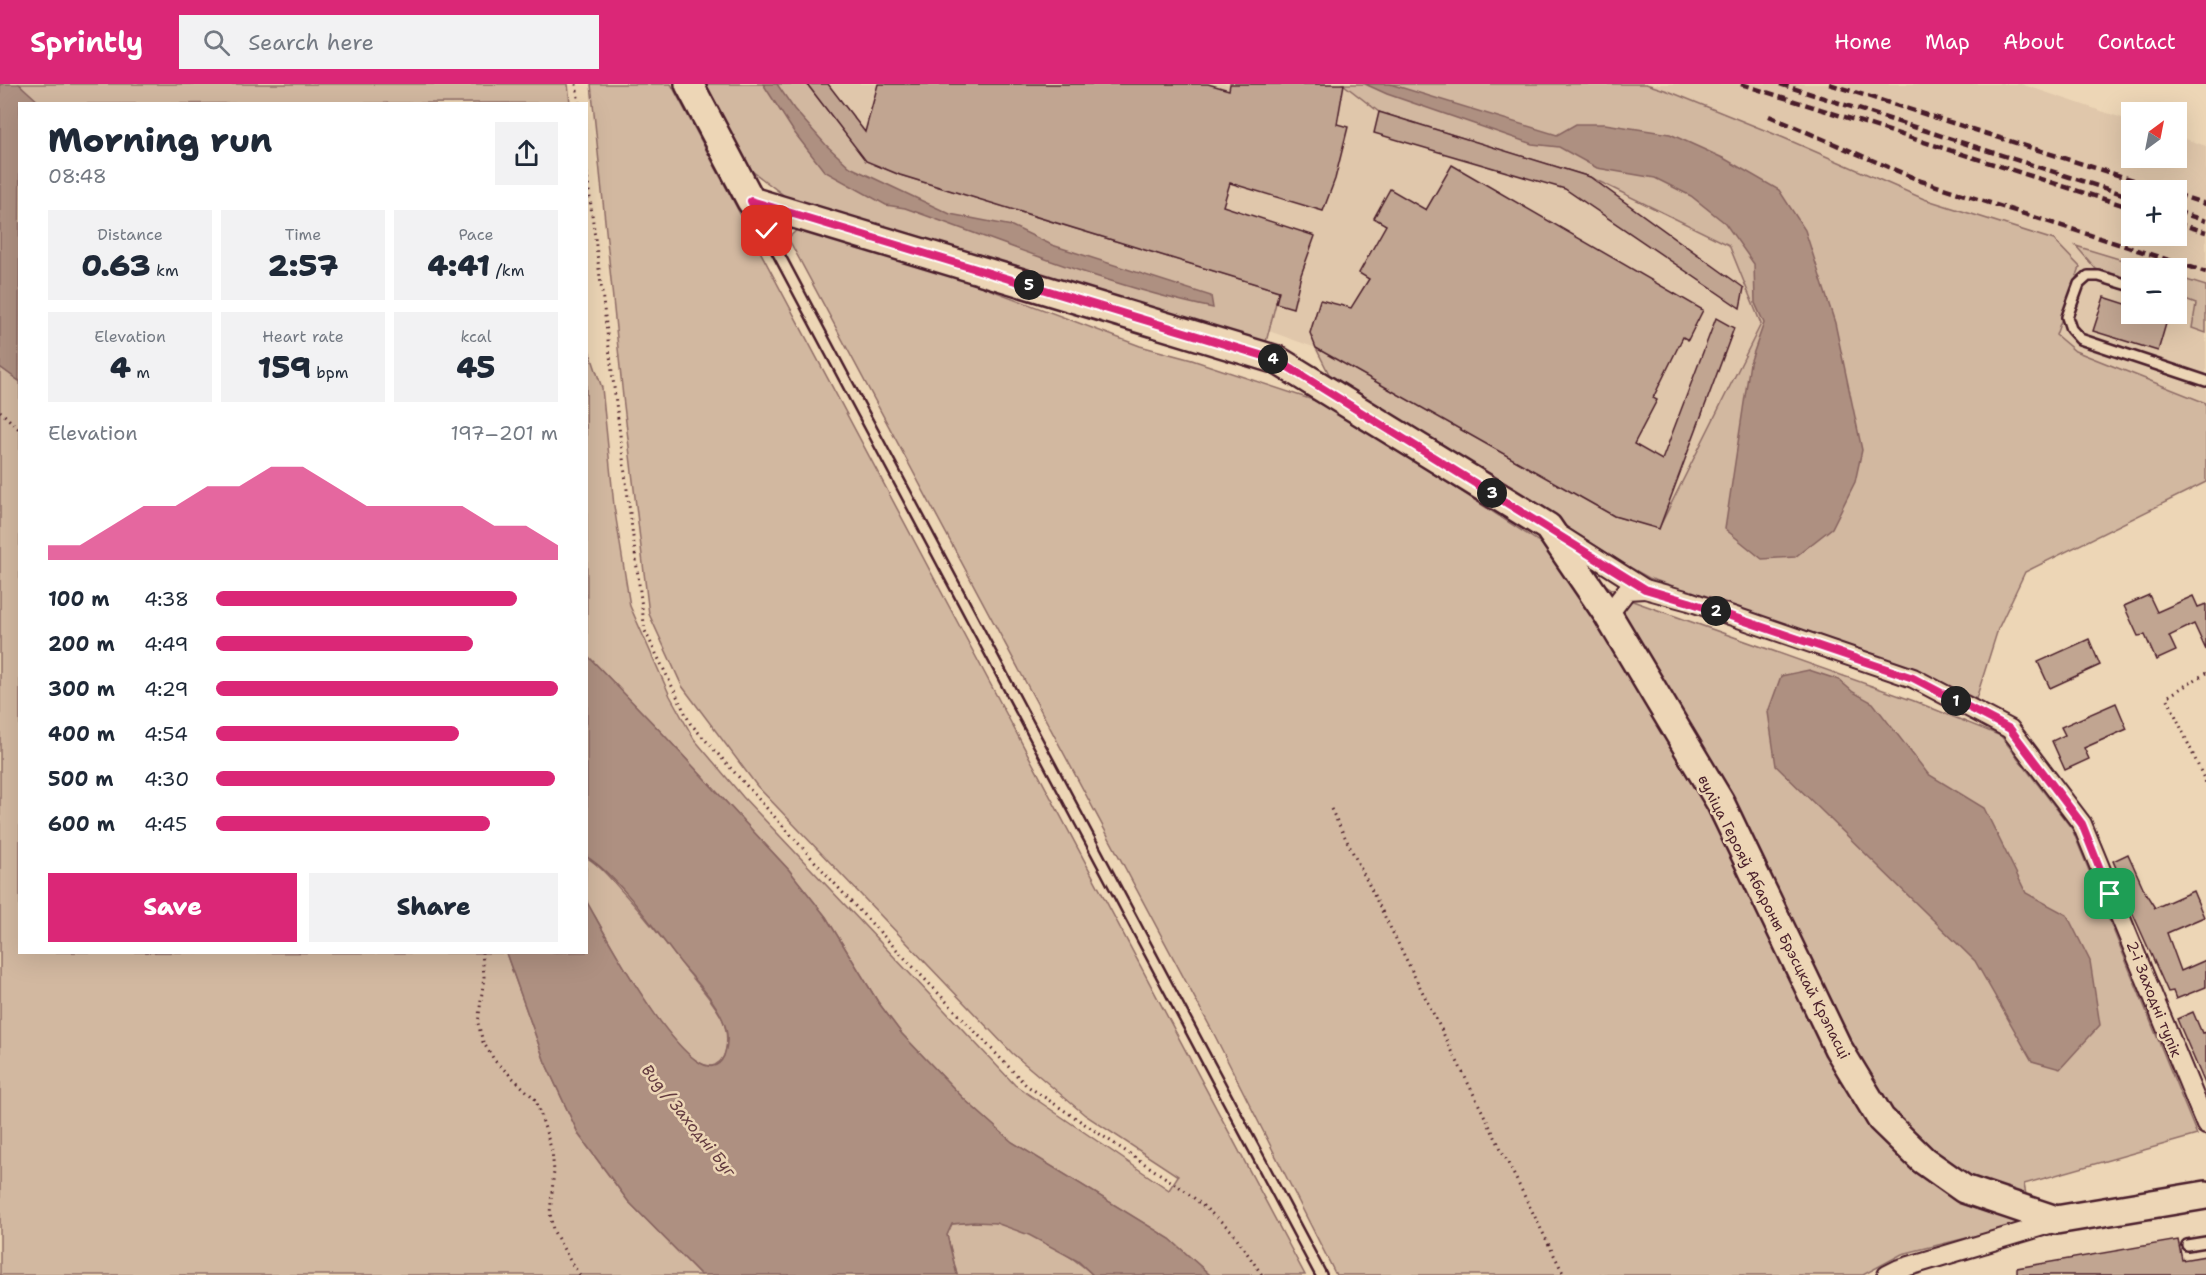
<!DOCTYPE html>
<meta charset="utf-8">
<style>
body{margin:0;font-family:"Shantell Sans",sans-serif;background:#f2f2f3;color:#1f2937;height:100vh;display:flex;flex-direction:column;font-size:22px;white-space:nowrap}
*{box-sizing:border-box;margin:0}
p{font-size:20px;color:#747a83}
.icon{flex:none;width:33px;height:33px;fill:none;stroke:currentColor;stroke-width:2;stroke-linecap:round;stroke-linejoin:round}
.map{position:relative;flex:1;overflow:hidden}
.side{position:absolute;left:18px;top:18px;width:570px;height:852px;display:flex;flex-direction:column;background:#fff;border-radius:0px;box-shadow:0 6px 24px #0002}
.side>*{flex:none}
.needle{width:39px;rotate:32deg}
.controls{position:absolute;left:2121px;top:18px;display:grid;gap:12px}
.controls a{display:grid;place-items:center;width:66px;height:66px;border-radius:0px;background:#fff;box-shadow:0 6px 24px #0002;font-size:30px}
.pin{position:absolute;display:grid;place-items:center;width:51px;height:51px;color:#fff;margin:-26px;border-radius:12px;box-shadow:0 3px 9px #0006}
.km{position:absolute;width:30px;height:30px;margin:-15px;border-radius:50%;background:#222;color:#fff;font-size:16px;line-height:30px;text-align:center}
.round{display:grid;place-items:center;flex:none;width:63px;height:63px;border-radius:0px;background:#f2f2f3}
.summary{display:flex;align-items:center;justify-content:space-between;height:102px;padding:0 30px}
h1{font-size:33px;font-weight:800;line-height:45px}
.metrics{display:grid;grid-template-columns:repeat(3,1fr);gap:9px;height:102px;padding:6px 30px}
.metrics div{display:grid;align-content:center;border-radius:0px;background:#f2f2f3;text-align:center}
.metrics b{font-size:30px;font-weight:800}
.metrics small{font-size:16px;font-weight:400}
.metrics p{font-size:16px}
.chart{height:168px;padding:12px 30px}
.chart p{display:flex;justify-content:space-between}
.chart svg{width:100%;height:108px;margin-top:6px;fill:#db2777;opacity:.7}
.action{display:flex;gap:12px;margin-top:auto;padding:12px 30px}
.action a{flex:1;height:69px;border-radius:0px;background:#db2777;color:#fff;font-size:24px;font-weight:800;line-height:69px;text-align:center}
.action a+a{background:#f2f2f3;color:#1f2937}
ul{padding:0 30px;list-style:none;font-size:20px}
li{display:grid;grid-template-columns:96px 72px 1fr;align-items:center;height:45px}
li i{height:15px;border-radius:8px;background:#db2777}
header{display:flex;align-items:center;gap:36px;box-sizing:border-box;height:84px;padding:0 30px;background:#db2777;color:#fff}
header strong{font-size:28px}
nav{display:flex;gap:33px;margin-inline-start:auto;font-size:21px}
.search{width:420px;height:54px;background:#f2f2f3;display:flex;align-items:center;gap:15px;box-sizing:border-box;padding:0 21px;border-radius:0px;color:#747a83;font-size:22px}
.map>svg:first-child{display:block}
.built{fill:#e0c7ab;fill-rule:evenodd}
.green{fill:#d2b8a0;stroke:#8e6c66;stroke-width:1.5}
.water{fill:#ae9081;stroke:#86635f;stroke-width:1.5}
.building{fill:#c1a591;stroke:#4a1f2b;stroke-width:1.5}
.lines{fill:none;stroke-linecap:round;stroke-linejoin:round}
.service-casing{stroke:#4a1f2b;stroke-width:14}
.minor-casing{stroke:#4a1f2b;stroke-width:22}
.secondary-casing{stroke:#4a1f2b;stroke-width:32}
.path{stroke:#4a1f2b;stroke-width:3;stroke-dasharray:1.5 4.5;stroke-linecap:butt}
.service{stroke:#edd6b6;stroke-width:9}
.minor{stroke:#edd6b6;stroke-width:18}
.secondary{stroke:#edd6b6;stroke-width:27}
.rail{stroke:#4a1f2b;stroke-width:4.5;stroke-dasharray:9 4.5;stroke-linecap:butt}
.route-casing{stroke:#fff;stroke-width:12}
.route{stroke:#db2777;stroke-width:8}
.labels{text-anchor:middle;stroke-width:5;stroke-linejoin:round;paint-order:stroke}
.street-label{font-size:15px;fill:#4a1f2b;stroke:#edd6b6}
.water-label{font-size:16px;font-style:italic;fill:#633b40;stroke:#edd6b6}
</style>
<header>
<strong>Sprintly</strong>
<div class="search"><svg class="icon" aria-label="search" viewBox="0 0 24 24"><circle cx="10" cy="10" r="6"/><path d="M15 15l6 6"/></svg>Search here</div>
<nav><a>Home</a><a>Map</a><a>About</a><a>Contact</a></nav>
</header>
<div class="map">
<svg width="2206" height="1191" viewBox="0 0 2206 1191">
<rect width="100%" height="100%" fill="#edd6b6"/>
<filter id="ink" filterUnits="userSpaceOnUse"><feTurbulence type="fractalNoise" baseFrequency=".0167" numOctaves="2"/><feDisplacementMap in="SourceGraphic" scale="12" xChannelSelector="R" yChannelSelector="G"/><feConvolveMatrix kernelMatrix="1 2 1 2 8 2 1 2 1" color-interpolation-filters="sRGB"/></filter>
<g filter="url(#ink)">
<!-- built -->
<g class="built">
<polygon points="807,0 1343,0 1590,93 1729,161 1761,240 1659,445 1614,432 1316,264 1269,247 1279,208 900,91 866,77"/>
<path d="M1578 0H2021L2131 37 2132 74H2176L2177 52 2206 62V320L2072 291ZM2132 106H2176V152H2132ZM2132 184H2176V230H2132Z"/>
</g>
<!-- green -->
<g class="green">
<polygon points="19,0 568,0 570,19 40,20"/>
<polygon points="591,0 671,0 1305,1191 1210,1191 1170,1155 1012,1058 965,1016 902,950 878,918 826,833 789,786 664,651 587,571 586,257 602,304 614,422 630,522 670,612 694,655 743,713 1015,1001 1169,1106 1178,1092 1085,1031 1012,969 757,702 682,602 649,530 623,313"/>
<polygon points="702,0 807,0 866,77 900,91 1279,207 1265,262 794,119 748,84"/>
<polygon points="1343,0 1646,0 1668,7 1784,54 1924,115 2054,156 2080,183 2056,251 2075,267 2206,319 2206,398 2025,488 1998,545 1976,615 1913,584 1649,494 1624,480 1329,290 1316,264 1614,432 1659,444 1761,240 1729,161 1590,93 1379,28"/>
<polygon points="798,145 954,192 1140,262 1192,276 1328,321 1627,515 1914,617 2001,652 2072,745 2197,1051 2024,1100 2031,1138 1902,1170 1863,1191 1336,1191 1215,952 788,154"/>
<polygon points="2076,162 2149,184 2132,184 2131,198 2096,185"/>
<polygon points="2177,193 2206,202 2206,249 2192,244 2196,220 2177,213"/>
<polygon points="0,283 20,297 20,868 506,869 545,978 579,1051 628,1117 701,1191 0,1191"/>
<path d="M586 773C599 780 609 793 619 804 644 831 666 859 688 888 700 903 715 919 723 936 728 949 730 974 715 981 683 994 612 862 598 838 595 831 589 825 587 818 583 807 587 785 586 773Z"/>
<path d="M974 1138C981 1138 990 1137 997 1139 1029 1147 1070 1169 1093 1191H957L947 1151 951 1140Z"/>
</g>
<!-- water -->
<g class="water">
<polygon points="0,0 19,0 40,19 20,20 19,297 0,283"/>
<path d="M763 0H777L794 25 826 61 850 83 950 130 1012 142 1052 161 1211 212 1213 224C1108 202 1006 160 905 124L886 121 824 87 794 48Z"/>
<polygon points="1365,0 1390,0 1557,51 1576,40 1605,40 1670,50 1725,75 1779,106 1805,146 1835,239 1862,366 1855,398 1832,444 1795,473 1762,475 1725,445 1750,279 1764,239 1755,219 1754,180 1725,139 1691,112 1655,94 1597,84 1559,63 1532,60 1387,10"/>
<path d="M587 571 664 651 789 786 826 833 878 918 902 950 965 1016 1012 1058 1170 1155 1210 1191H1093L1078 1177 1029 1151 996 1139 974 1138 952 1140 947 1151 957 1191H701L628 1117 579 1051 545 978 506 869 586 868 587 818C596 834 699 1029 724 972 727 964 728 953 726 945 719 919 696 898 680 878 656 847 619 793 587 773Z"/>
<polygon points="1809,586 1839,596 1853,608 1873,619 1928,690 1984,724 2026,809 2067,831 2090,877 2100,941 2060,985 2032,977 1975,877 1776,682 1768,628 1781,592"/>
</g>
<!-- building -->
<g class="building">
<polygon points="807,0 828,0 865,48 878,0 1208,0 1229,6 1230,0 1344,0 1337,40 1348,43 1335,95 1323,127 1230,99 1223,122 1315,152 1301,191 1293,224 1276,219 1279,207 900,91 866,77"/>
<polygon points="1379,28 1590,93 1744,204 1740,224 1565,105 1374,49"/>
<polygon points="1452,81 1703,226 1688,256 1683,253 1653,314 1657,316 1634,360 1662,376 1716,234 1734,244 1659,445 1614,432 1316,264 1310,249 1320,216 1351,224 1369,195 1359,189 1386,141 1374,134 1390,105 1426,126"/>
<polygon points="2104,213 2132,222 2132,230 2158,230 2168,233 2158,267 2093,247"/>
<polygon points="2149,511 2157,528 2193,512 2198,523 2206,520 2206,566 2194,540 2169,552 2176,567 2156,576 2145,551 2138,552 2124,522"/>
<polygon points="2089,555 2100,581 2050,604 2038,578"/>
<polygon points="2116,619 2127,645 2084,664 2089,675 2065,686 2052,657 2065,651 2061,643"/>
<polygon points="2128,770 2146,810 2155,824 2193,807 2204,833 2167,849 2181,887 2206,876 2206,903 2176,915 2173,907 2168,908 2128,819 2131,818 2113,777"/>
<polygon points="2193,928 2202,949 2206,948 2206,1002 2177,935"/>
<polygon points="2178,1156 2182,1176 2206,1172 2206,1191 2017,1191 2017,1184"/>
</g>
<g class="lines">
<defs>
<g id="service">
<polyline points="754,124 1321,1191"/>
<polyline points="2132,202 2099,192 2088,192 2079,200 2067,233 2071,245 2080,255 2206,297"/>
<polyline points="2176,216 2177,216"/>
<polyline points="2187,1161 2206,1158"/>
</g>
<g id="minor">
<polyline points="1557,449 1645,505 1689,517 1913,594 2010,645 2082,740 2206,1041"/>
<polyline points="1608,531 1627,506 1645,505"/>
<polyline points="1887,1191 1899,1185 2060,1137"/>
</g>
<polyline id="secondary" points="689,0 751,117 1277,276 1548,443 1608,531 1720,718 1838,964 1881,1035 1923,1076 1964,1105 2056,1136 2206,1111"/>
</defs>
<!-- service casing -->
<use href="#service" class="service-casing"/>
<!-- minor casing -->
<use href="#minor" class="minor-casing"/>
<!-- secondary casing -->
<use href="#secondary" class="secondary-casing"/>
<!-- path -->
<g class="path">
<polyline points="576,0 579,20"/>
<polyline points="586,83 645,547 690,639 854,821 1026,1001 1187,1108 1232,1147 1262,1191"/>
<polyline points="0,327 20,346"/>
<polyline points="2206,589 2167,613 2206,699"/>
<polyline points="1331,725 1564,1191"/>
<polyline points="482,868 484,893 478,939 483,958 495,977 536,1016 552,1067 554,1087 550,1129 553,1146 572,1180 580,1191"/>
</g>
<!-- service -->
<use href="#service" class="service"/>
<!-- minor -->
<use href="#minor" class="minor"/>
<!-- secondary -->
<use href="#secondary" class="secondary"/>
<!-- rail -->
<g class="rail">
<polyline points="1741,0 2132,124"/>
<polyline points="1780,0 2132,113"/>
<polyline points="1829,0 2165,106"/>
<polyline points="1769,32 1921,97 2206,188"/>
<polyline points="2176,110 2206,120"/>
<polyline points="2176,127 2206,137"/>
<polyline points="2176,139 2206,148"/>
</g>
</g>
</g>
<g class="lines" filter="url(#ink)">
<defs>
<polyline id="route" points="767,147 751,117 1277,276 1645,505 1689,518 1913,594 2010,645 2082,740 2110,810"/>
</defs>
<!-- route casing -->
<use href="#route" class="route-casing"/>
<!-- route -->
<use href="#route" class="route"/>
</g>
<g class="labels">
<!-- street labels -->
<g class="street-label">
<text transform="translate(1774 833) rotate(63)" y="5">вуліца Герояў Абароны Брэсцкай Крэпасці</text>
<text transform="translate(2154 915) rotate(68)" y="5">2-і Заходні тупік</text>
</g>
<!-- water labels -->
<g class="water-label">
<text transform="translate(689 1036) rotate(51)" y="6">Bug / Заходні Буг</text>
</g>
</g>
</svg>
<div class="controls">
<a><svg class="needle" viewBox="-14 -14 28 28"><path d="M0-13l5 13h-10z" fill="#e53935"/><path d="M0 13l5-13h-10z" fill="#747a83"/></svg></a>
<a>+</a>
<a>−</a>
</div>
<div class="pin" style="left:2110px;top:810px;background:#1e9e55"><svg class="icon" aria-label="arrive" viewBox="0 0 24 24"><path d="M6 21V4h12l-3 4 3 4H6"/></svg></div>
<div class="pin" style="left:767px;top:147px;background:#d93025"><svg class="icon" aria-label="check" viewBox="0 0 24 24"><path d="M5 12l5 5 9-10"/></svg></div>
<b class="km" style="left:1956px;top:617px">1</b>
<b class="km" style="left:1716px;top:527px">2</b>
<b class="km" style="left:1492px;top:409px">3</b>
<b class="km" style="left:1273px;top:275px">4</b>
<b class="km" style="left:1029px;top:201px">5</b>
<section class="side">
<div class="summary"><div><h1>Morning run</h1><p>08:48</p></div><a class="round"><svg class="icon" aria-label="share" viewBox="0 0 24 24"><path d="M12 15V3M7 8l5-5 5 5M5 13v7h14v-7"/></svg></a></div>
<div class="metrics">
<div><p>Distance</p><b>0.63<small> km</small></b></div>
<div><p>Time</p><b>2:57</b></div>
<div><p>Pace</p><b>4:41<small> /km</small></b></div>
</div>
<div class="metrics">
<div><p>Elevation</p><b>4<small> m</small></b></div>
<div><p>Heart rate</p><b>159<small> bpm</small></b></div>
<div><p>kcal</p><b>45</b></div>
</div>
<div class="chart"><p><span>Elevation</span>197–201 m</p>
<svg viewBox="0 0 160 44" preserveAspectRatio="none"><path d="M0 44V38L10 38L20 30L30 22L40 22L50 14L60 14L70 6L80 6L90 14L100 22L110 22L120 22L130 22L140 30L150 30L160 38V44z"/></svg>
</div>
<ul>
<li><b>100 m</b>4:38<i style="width:88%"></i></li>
<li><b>200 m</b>4:49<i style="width:75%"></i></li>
<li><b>300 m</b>4:29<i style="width:100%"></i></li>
<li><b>400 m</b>4:54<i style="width:71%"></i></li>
<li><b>500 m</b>4:30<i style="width:99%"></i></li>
<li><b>600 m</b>4:45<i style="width:80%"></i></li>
</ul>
<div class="action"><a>Save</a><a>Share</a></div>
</section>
</div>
